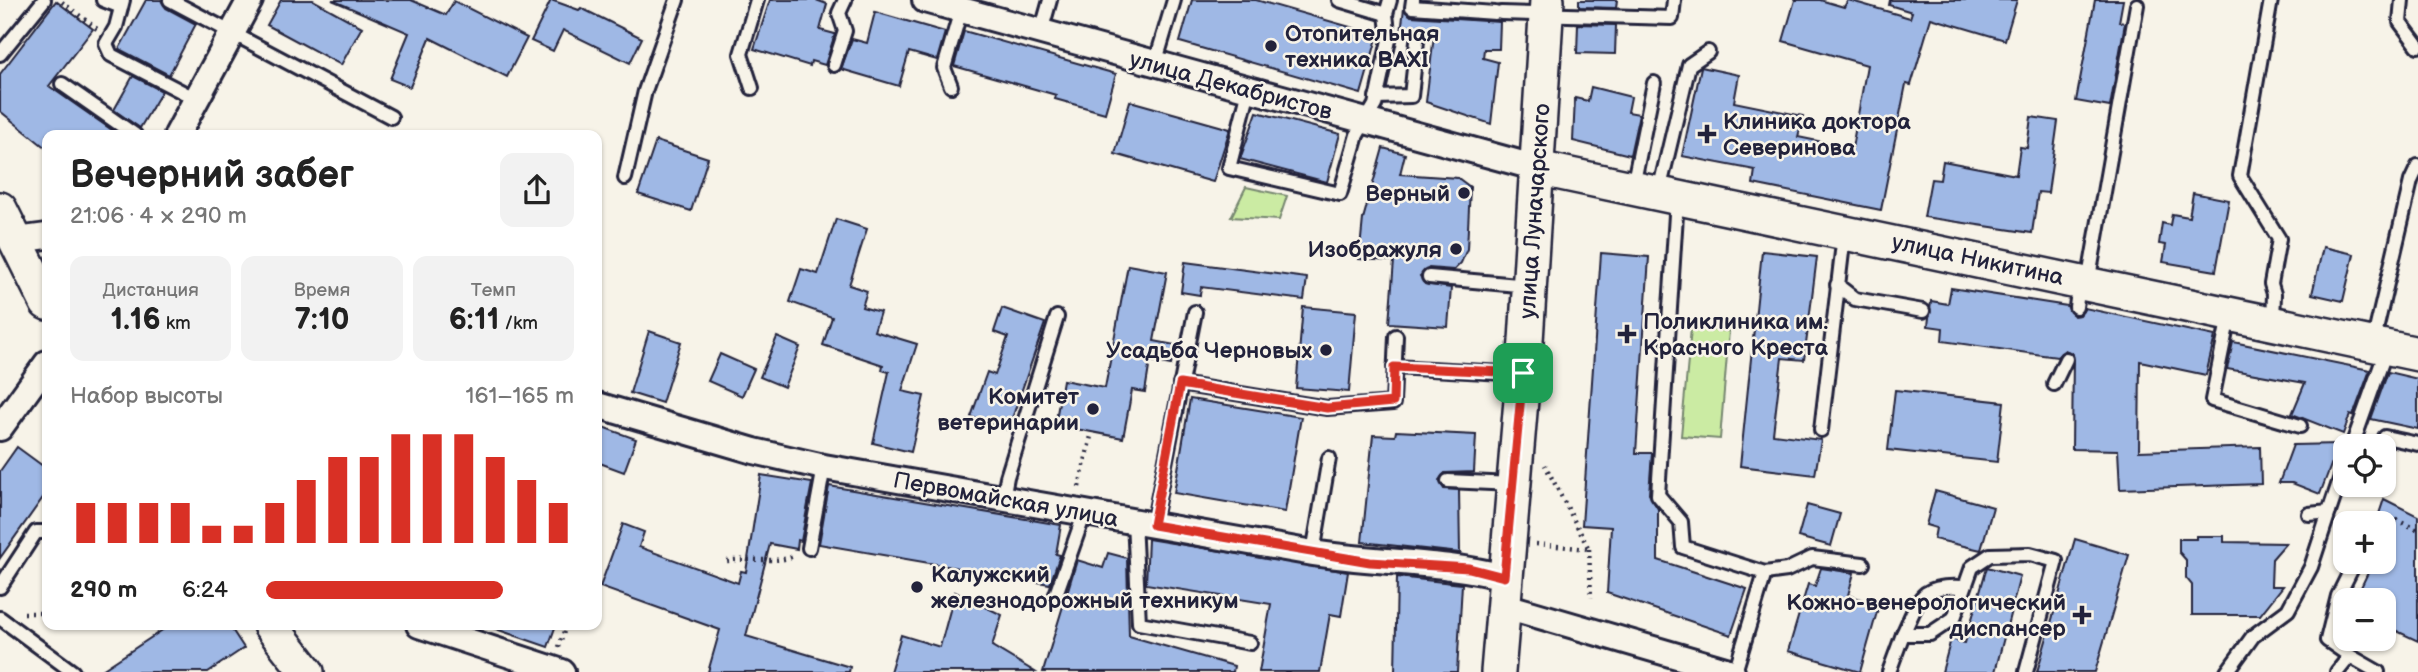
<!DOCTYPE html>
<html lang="ru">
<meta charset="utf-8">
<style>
body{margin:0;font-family:"Balsamiq Sans",sans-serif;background:#f2f2f2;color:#222;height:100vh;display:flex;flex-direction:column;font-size:26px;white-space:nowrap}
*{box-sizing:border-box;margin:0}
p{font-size:23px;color:#767676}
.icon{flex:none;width:38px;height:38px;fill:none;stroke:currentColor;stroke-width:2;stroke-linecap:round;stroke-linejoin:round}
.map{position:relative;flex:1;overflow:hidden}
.panel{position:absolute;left:42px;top:130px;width:560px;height:500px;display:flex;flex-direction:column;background:#fff;border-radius:14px;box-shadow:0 2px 5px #0004}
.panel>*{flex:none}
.tools{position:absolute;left:2333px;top:434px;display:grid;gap:14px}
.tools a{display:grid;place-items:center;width:63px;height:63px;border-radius:14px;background:#fff;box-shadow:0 2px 5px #0004;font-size:35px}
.pin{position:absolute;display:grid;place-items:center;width:60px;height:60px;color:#fff;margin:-30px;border-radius:14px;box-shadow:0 4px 10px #0006}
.round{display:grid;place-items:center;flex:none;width:74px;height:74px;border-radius:14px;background:#f2f2f2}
.overview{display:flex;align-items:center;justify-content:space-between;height:119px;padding:0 28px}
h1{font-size:38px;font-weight:800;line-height:52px}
.metrics{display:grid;grid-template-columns:repeat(3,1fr);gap:10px;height:119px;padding:7px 28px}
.metrics div{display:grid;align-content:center;border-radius:14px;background:#f2f2f2;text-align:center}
.metrics b{font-size:30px;font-weight:800}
.metrics small{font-size:19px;font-weight:400}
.metrics p{font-size:19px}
.chart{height:196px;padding:14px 28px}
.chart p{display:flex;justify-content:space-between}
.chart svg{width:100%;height:126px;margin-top:7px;stroke:#d93025;stroke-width:6}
ul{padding:0 28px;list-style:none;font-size:23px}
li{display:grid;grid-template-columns:112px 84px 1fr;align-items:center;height:52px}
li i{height:18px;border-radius:9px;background:#d93025}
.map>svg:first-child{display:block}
.green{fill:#cbeba3;stroke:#76866f;stroke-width:2}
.building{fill:#9fb8e5;stroke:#22223b;stroke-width:2}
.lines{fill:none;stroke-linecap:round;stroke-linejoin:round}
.lane-casing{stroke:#22223b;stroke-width:18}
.street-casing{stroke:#22223b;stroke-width:30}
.secondary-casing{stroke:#22223b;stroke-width:38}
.path{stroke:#22223b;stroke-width:4.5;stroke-dasharray:2 5;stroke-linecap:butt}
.lane{stroke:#f7f3e8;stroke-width:12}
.street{stroke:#f7f3e8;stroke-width:24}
.secondary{stroke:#f7f3e8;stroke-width:33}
.route-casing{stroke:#fff;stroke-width:14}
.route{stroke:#d93025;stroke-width:9}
.poi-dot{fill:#22223b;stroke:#f7f3e8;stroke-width:2.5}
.labels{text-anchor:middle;stroke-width:5;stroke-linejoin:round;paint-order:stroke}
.poi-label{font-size:23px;font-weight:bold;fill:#22223b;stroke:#f7f3e8;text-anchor:end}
.street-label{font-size:23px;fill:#22223b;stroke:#f7f3e8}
</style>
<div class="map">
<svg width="2418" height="672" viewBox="0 0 2418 672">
<rect width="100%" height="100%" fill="#f7f3e8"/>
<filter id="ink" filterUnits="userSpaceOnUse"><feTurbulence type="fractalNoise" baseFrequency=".0143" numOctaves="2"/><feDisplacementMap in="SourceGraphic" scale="14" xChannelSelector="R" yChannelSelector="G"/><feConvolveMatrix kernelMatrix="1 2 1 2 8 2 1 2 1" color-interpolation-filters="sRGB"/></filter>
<g filter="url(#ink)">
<!-- green -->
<g class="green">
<polygon points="1246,187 1287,196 1279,220 1231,217"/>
<polygon points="1691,328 1729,331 1720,439 1681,436"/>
</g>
<!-- building -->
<g class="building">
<polygon points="146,0 161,0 166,8 196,24 169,75 119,49"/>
<polygon points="281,0 313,0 362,27 341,65 267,25"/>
<polygon points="332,0 411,0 446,15 454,1 527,38 507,77 430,38 410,87 390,79 409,33"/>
<polygon points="551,0 579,10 581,8 642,38 630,63 563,30 553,51 531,41"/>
<polygon points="770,0 816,0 827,4 820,30 835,34 825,65 811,61 810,66 754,49"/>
<polygon points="1192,0 1256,0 1378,35 1361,94 1180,42"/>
<polygon points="1579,0 1617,0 1616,8 1579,7"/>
<polygon points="1795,0 1820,0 1844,7 1848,0 1910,18 1912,12 1889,5 1890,0 2017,0 2005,40 1931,18 1911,85 1906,84 1881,210 1753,184 1755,170 1682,156 1701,67 1739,75 1734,102 1803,116 1798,137 1852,148 1867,65 1783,41"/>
<polygon points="2095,0 2123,0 2119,22 2125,23 2110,107 2076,101"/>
<polygon points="56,1 93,29 49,86 119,135 47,135 47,149 0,111 0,74"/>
<polygon points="1404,8 1411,16 1500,22 1499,49 1484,49 1483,58 1498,62 1491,124 1426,102 1434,35 1401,33"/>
<polygon points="875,12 945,32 937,60 909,52 899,86 841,69 852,39 867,43"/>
<polygon points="1578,24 1616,25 1615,54 1577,53"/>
<polygon points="964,31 1116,74 1105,113 1055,99 1056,95 954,66"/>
<polygon points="133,76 162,91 140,128 114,110"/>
<polygon points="1591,87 1631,97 1628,112 1639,114 1630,155 1573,141 1575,98 1588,101"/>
<polygon points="1130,101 1230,129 1213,182 1115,154"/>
<polygon points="1257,112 1340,134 1327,182 1240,159"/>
<polygon points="2031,117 2058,121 2048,193 2038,192 2032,233 1924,217 1931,179 1940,180 1943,161 2016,175 2020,147 2027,148"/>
<polygon points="656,141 708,158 691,211 638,194"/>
<polygon points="1383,148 1405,154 1400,174 1458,178 1470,187 1467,249 1461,263 1454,270 1429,268 1420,276 1425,284 1451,288 1448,327 1389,323 1394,261 1359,259 1363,219"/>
<polygon points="2193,193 2229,200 2216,271 2163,262 2166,245 2159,244 2162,223 2170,225 2172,214 2189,217"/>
<polygon points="836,219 867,229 849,285 867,291 862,307 880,312 874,331 917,344 902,391 924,396 911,452 873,443 889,372 882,370 883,365 823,345 832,317 790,302 801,269 818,274"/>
<polygon points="2323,247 2354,254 2343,301 2312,294"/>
<polygon points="1762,251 1817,257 1804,360 1782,358 1773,434 1821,440 1815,475 1740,466"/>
<polygon points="1601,253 1649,257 1636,453 1652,453 1649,494 1658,509 1658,560 1747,589 1731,635 1607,593 1611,527 1582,525"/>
<polygon points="1185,262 1307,278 1304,300 1201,287 1200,295 1181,292"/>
<polygon points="1128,265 1167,272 1154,341 1175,345 1171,365 1150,361 1145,392 1132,390 1123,438 1055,425 1063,380 1105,388"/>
<polygon points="1951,288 2067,306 2074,316 2080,315 2085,308 2215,336 2206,375 2140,361 2139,451 2260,447 2261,484 2120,489 2118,450 2072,449 2073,354 2065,350 2057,357 1942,341 1943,328 1928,326 1931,301 1948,304"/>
<polygon points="1303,307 1356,312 1349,392 1296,388"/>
<polygon points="1002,308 1045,323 1008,430 971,417 987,372 995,375 1008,337 994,332"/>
<polygon points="649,331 681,342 662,403 630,393"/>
<polygon points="777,337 800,347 784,387 760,377"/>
<polygon points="2233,342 2370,370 2353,416 2350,415 2343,434 2292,414 2305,383 2227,369"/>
<polygon points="720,354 754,369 742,396 708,381"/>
<polygon points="2388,372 2418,379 2418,429 2371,419"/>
<polygon points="1895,390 2004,402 1997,462 1888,450"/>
<polygon points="1190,399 1301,417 1285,512 1174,493"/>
<polygon points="597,425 636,439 624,472 597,462"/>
<polygon points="1396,431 1476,435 1474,472 1445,473 1439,480 1444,489 1459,490 1460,553 1362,542 1373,435 1395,436"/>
<polygon points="2339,444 2320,494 2292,483 2279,483 2293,445"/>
<polygon points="17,447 47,469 47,492 0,558 0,471"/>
<polygon points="761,475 812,483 801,541 798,540 797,549 770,544 746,636 850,667 849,672 708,672 720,630 600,587 623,524 644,532 639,547 738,583 741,571 746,572"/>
<polygon points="829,486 1061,525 1056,554 1060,555 1050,584 819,544"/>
<polygon points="1935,491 1993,507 1981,550 1934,539 1936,528 1926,525"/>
<polygon points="2384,499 2418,516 2418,641 2384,625 2384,600 2355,600 2373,562 2384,562 2384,523 2376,523"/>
<polygon points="1807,505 1840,514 1831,546 1798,537"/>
<polygon points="2196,536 2224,536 2224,542 2286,543 2272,559 2271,586 2283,586 2260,615 2192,615 2192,585 2186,578 2186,560 2179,552 2179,539 2196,539"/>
<polygon points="1148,539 1348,572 1341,616 1330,614 1320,672 1259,672 1271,604 1146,584"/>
<polygon points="2075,539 2129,555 2095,672 2037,672"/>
<polygon points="1108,553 1127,558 1129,636 1234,666 1233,672 1043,672 1077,560 1103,568"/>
<polygon points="1987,567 2020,576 1995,672 1942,672 1951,639 1965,643"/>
<polygon points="1821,568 1854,573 1848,595 1879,605 1860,672 1788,651 1808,584 1815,586"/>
<polygon points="1397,577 1462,584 1457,672 1395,672"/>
<polygon points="955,592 1002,615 992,646 1035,672 890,672 901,635 940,647"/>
<polygon points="170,625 229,625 244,648 208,672 99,672"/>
<polygon points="493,625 556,625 548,647 493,628"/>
</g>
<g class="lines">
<defs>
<g id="lane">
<polyline points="103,0 121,7"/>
<polyline points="123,0 116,27 106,44 111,55 196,99"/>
<polyline points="170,0 391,117"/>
<polyline points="1339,0 1386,14 1390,0"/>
<polyline points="1413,0 1412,7 1495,13"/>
<polyline points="2271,0 2240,176 2279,239 2271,284 2274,294 2273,321"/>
<polyline points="2402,0 2400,22 2418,46"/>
<polyline points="1501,13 1672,18 1674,0"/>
<polyline points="1041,32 1050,0"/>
<polyline points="0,54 44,0"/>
<polyline points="1155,64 1174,0"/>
<polyline points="834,65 845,31 839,13 845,0"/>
<polyline points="62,84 135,135"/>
<polyline points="951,86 944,68 961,10"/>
<polyline points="752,88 741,54 757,0"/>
<polyline points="1249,90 1229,168 1340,194 1357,135 1375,105 1389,40 1386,14"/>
<polyline points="1376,97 1411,96 1417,41"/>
<polyline points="625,178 645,91 677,0"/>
<polyline points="1633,186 1654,83"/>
<polyline points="1659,191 1689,65 1708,52"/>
<polyline points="1677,199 1658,495 1681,522 1683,547 1765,573 1735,672"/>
<polyline points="1429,277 1529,286"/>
<polyline points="2088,283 2137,5"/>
<polyline points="1837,285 1855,299 1923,311"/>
<polyline points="2076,307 2079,284"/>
<polyline points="2229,316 2212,400 2300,426"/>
<polyline points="2373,343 2411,181 2418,166"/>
<polyline points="1394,367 1523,374"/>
<polyline points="1180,384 1327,408 1393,403 1396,336"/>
<polyline points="2054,384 2066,359"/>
<polyline points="1821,430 1844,235"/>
<polyline points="2385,437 2418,444"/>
<polyline points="2352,446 2387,348"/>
<polyline points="1448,481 1512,484"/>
<polyline points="1003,498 1007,477 1057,317"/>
<polyline points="2309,514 2329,512 2345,465"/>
<polyline points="1134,521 1139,623 1250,643"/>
<polyline points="1153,525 1195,312"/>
<polyline points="809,548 824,467"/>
<polyline points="1313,553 1329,458"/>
<polyline points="1765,573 1787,570 1812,558 1863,564"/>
<polyline points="0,587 36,532 47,532"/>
<polyline points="1054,600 1085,512"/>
<polyline points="0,618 73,672"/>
<path d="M1903 634C1920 598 1920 584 1963 587"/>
<polyline points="2350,656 2327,640 2338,596 2355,562"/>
<polyline points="1889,672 1903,634 1930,634 1954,618 1972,567 1990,555 2030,554 2056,561 2026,672"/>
<polyline points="2227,672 2253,636 2288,610 2311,567 2329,512"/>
<polyline points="2337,672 2350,656 2378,672"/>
</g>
<g id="street">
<polyline points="925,0 1537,168"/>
<polyline points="177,135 250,0"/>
<polyline points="17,240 47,236"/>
<path d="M597 405 754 451 824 467 1313 553C1377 563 1442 561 1504 577"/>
<polyline points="0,428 47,363"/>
<polyline points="1502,605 1732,672"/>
<polyline points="419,625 562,672"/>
</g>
<g id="secondary">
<polyline points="1537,168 2418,354"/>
<polyline points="0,209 47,303"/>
<polyline points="270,625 307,672"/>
<polyline points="1498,672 1526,341 1547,0"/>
</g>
</defs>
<!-- lane casing -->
<use href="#lane" class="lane-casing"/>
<!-- street casing -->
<use href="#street" class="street-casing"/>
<!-- secondary casing -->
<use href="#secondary" class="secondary-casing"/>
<!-- path -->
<g class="path">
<polyline points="62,2 97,29"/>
<polyline points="1079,487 1092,432"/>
<polyline points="2376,523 2392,518 2418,530"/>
<polyline points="1536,544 1589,549 1545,465"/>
<polyline points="1589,549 1591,598"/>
<path d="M727 561C749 557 777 564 794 556"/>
<polyline points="24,613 47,613"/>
<polyline points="559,647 566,625"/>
</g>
<!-- lane -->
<use href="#lane" class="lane"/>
<!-- street -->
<use href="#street" class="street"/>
<!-- secondary -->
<use href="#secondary" class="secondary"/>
</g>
</g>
<g class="lines" filter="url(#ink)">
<defs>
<polygon id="route" points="1394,367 1523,373 1504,577 1469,568 1370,562 1153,525 1180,384 1327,408 1393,402"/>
</defs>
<!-- route casing -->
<use href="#route" class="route-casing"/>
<!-- route -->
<use href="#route" class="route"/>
</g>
<!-- markers -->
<g class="poi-dot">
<circle cx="1271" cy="46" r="7"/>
<path d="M1703.5 123.5h7v7h7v7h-7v7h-7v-7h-7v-7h7z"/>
<circle cx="1464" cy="193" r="7"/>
<circle cx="1456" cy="249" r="7"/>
<path d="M1623.5 323.5h7v7h7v7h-7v7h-7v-7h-7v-7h7z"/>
<circle cx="1326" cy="350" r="7"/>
<circle cx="1093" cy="409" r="7"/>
<circle cx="917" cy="587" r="7"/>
<path d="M2078.5 604.5h7v7h7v7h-7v7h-7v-7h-7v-7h7z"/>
</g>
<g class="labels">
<!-- poi labels -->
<g class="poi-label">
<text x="1285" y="41" text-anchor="start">Отопительная<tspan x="1285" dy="26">техника BAXI</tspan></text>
<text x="1723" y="129" text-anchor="start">Клиника доктора<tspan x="1723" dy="26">Северинова</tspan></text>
<text x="1450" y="201">Верный</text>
<text x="1442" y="257">Изображуля</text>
<text x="1643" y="329" text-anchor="start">Поликлиника им.<tspan x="1643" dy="26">Красного Креста</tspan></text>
<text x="1312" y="358">Усадьба Черновых</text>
<text x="1079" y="404">Комитет<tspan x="1079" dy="26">ветеринарии</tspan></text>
<text x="931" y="582" text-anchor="start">Калужский<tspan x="931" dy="26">железнодорожный техникум</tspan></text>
<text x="2066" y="610">Кожно-венерологический<tspan x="2066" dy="26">диспансер</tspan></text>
</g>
<!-- street labels -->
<g class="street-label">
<text transform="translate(1231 85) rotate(15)" y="8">улица Декабристов</text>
<text transform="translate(1534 211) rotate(-86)" y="8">улица Луначарского</text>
<text transform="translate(1978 259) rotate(12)" y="8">улица Никитина</text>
<text transform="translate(1006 499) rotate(10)" y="8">Первомайская улица</text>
</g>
</g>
</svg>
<div class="tools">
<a><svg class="icon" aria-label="locate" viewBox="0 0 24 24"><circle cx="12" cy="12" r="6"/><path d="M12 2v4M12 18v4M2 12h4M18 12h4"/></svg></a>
<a>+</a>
<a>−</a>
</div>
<div class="pin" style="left:1523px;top:373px;background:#1e9e55"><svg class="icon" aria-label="arrive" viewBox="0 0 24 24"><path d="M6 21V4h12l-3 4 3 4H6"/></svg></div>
<section class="panel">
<div class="overview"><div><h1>Вечерний забег</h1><p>21:06 · 4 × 290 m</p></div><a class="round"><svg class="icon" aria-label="share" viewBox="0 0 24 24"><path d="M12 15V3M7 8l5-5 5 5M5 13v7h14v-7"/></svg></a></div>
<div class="metrics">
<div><p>Дистанция</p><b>1.16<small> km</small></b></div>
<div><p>Время</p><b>7:10</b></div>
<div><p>Темп</p><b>6:11<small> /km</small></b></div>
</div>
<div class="chart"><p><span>Набор высоты</span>161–165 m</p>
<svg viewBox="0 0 160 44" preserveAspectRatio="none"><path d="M5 44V30M15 44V30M25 44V30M35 44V30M45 44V38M55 44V38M65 44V30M75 44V22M85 44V14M95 44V14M105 44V6M115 44V6M125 44V6M135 44V14M145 44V22M155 44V30"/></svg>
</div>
<ul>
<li><b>290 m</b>6:24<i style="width:77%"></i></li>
</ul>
</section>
</div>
